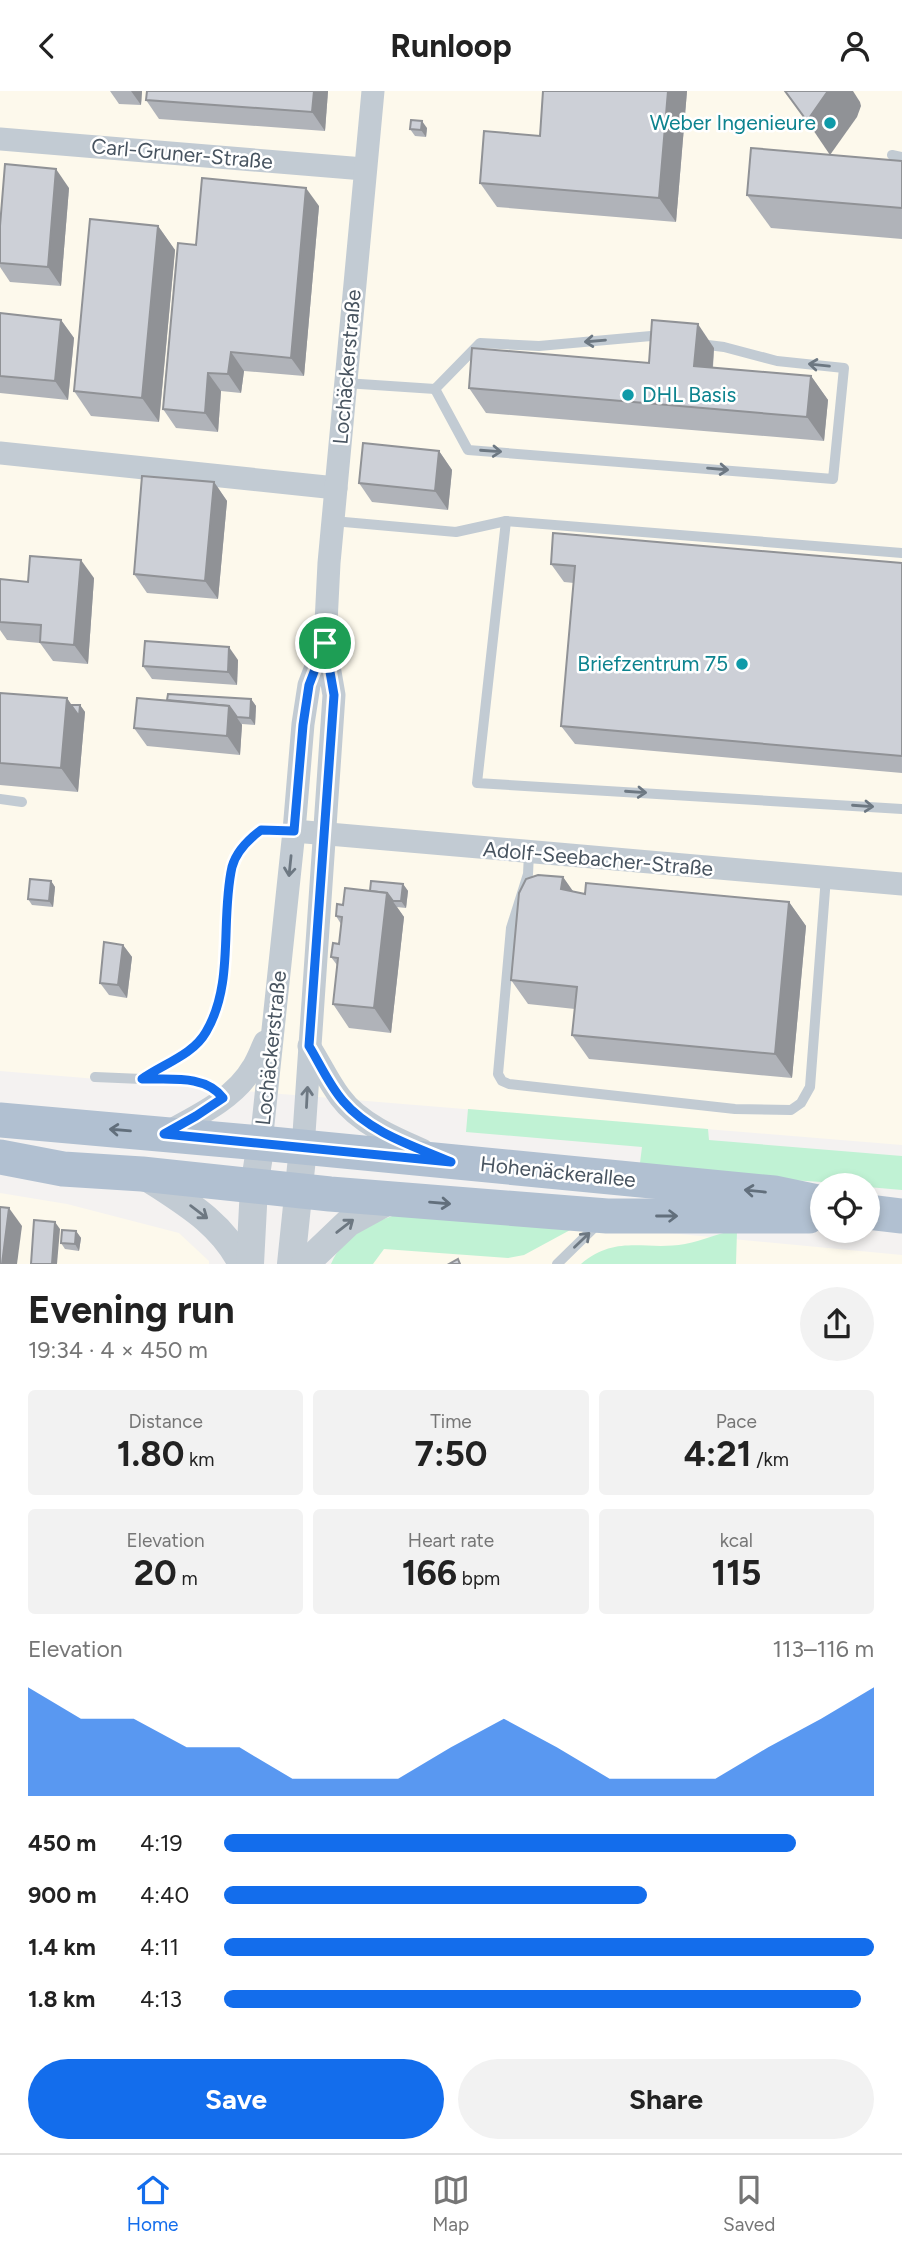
<!DOCTYPE html>
<meta charset="utf-8">
<style>
body{margin:0;font-family:Figtree,sans-serif;background:#f2f2f2;color:#222;height:100vh;display:flex;flex-direction:column;font-size:26px;white-space:nowrap}
*{box-sizing:border-box;margin:0}
p{font-size:23px;color:#767676}
.icon{flex:none;width:38px;height:38px;fill:none;stroke:currentColor;stroke-width:2;stroke-linecap:round;stroke-linejoin:round}
.map{position:relative;height:1173px;overflow:hidden}
.side{display:flex;flex-direction:column;background:#fff;flex:1}
.side>*{flex:none}
.fabs{position:absolute;left:810px;top:1082px;display:grid;gap:14px}
.fabs a{display:grid;place-items:center;width:70px;height:70px;border-radius:50%;background:#fff;box-shadow:0 4px 10px #0003;font-size:35px}
.pin{position:absolute;display:grid;place-items:center;width:60px;height:60px;color:#fff;margin:-30px;border:4px solid #fff;border-radius:50%;box-shadow:0 2px 7px #0007}
.round{display:grid;place-items:center;flex:none;width:74px;height:74px;border-radius:37px;background:#f2f2f2}
.head{display:flex;align-items:center;justify-content:space-between;height:119px;padding:0 28px}
h1{font-size:38px;font-weight:700;line-height:52px}
.stats{display:grid;grid-template-columns:repeat(3,1fr);gap:10px;height:119px;padding:7px 28px}
.stats div{display:grid;align-content:center;border-radius:7px;background:#f2f2f2;text-align:center}
.stats b{font-size:35px;font-weight:700}
.stats small{font-size:19px;font-weight:400}
.stats p{font-size:19px}
.chart{height:196px;padding:14px 28px}
.chart p{display:flex;justify-content:space-between}
.chart svg{width:100%;height:126px;margin-top:7px;fill:#136dec;opacity:.7}
.button{display:flex;gap:14px;margin-top:auto;padding:14px 28px}
.button a{flex:1;height:80px;border-radius:42px;background:#136dec;color:#fff;font-size:28px;font-weight:700;line-height:80px;text-align:center}
.button a+a{background:#f2f2f2;color:#222}
ul{padding:0 28px;list-style:none;font-size:23px}
li{display:grid;grid-template-columns:112px 84px 1fr;align-items:center;height:52px}
li i{height:18px;border-radius:9px;background:#136dec}
header{display:flex;justify-content:space-between;align-items:center;height:91px;padding:0 28px;background:#fff;font-size:32px;font-weight:700}
.tab-bar{display:flex;justify-content:space-around;align-items:center;height:98px;border-top:2px solid #e0e0e0;background:#fff;font-size:19px;color:#767676}
.tab-bar a{display:grid;justify-items:center;gap:4px}
.tab-bar .selected{color:#136dec}
.map>svg:first-child{display:block}
.commercial{fill:#fdf9ec}
.green{fill:#c0f2d4}
.lines{fill:none;stroke-linecap:round;stroke-linejoin:round}
.service{stroke:#c2cbd3;stroke-width:10}
.minor{stroke:#c2cbd3;stroke-width:23}
.tertiary{stroke:#c2cbd3;stroke-width:28}
.primary{stroke:#b1c0d1;stroke-width:35}
.wall{fill:#b0b3b9}
.shaded-wall{fill:#909296}
.building{fill:#cdd0d7;stroke:#909296;stroke-width:2}
.oneway{stroke:#6d7882}
.oneway2{stroke:#626f7c}
.route-casing{stroke:#fff;stroke-width:14}
.route{stroke:#136dec;stroke-width:9}
.culture-dot{fill:#0f9aa8;stroke:#fff;stroke-width:2.5}
.labels{text-anchor:middle;stroke-width:5;stroke-linejoin:round;paint-order:stroke}
.culture-label{font-size:21px;fill:#0d838f;stroke:#fff;text-anchor:end}
.street-label{font-size:21px;fill:#485460;stroke:#fff}
</style>
<header><svg class="icon" aria-label="back" viewBox="0 0 24 24"><path d="M15 5l-7 7 7 7"/></svg>Runloop<svg class="icon" aria-label="person" viewBox="0 0 24 24"><circle cx="12" cy="8" r="4"/><path d="M4 21q1-7 8-7t8 7"/></svg></header>
<div class="map">
<svg width="902" height="1173" viewBox="0 0 902 1173">
<rect width="100%" height="100%" fill="#f4f2f1"/>
<!-- commercial -->
<g class="commercial">
<polygon points="0,0 902,0 902,1054 0,980"/>
<polygon points="0,1102 67,1113 179,1142 209,1170 209,1173 0,1173"/>
<polygon points="447,1121 902,1164 902,1173 332,1173"/>
</g>
<!-- green -->
<g class="green">
<polygon points="468,1018 708,1038 709,1049 902,1065 902,1099 868,1096 868,1094 775,1088 640,1072 642,1056 466,1041"/>
<path d="M405 1121 572 1138 524 1164 508 1167 384 1158 373 1173H331C344 1142 375 1130 405 1121Z"/>
<path d="M737 1140 736 1173H581C616 1143 645 1160 685 1153 704 1150 718 1141 737 1140Z"/>
</g>
<g class="lines">
<!-- service -->
<g class="service">
<polyline points="892,64 902,66"/>
<polyline points="345,292 435,298 480,252 539,255 651,245 664,247"/>
<polyline points="435,298 468,359 833,388 844,277 777,270 724,256 700,253"/>
<polyline points="333,430 456,441 506,430"/>
<polyline points="902,462 506,430 477,692 902,718"/>
<polyline points="0,708 22,711"/>
<polyline points="529,763 528,783 511,837 498,983 502,990 509,993 735,1018 791,1019 801,1012 810,996 826,786"/>
<polyline points="95,986 142,988 188,961 206,942 220,906 232,774 248,749 261,739 294,740"/>
<path d="M142 988C169 989 205 983 223 1007"/>
<polyline points="557,1173 600,1131"/>
</g>
<!-- minor -->
<g class="minor">
<polyline points="0,48 364,78"/>
<polyline points="0,362 336,397"/>
<polyline points="294,740 902,793"/>
<path d="M309 955C320 972 328 990 340 1006 359 1032 394 1047 422 1059"/>
<path d="M164 1043C195 1026 235 1008 253 976 258 968 261 959 265 951"/>
<polyline points="261,1052 294,740 303,633 309,594 325,552"/>
<polyline points="303,1057 334,604 325,552 329,472 373,0"/>
</g>
<!-- tertiary -->
<g class="tertiary">
<path d="M142 1083C181 1109 221 1130 242 1173"/>
<polyline points="250,1173 254,1096 261,1052"/>
<polyline points="291,1173 303,1057"/>
<polyline points="305,1173 348,1132 392,1108"/>
</g>
<!-- primary -->
<g class="primary">
<polyline points="0,1029 261,1052 774,1102 822,1112"/>
<polyline points="0,1066 63,1078 142,1083 330,1103 607,1125 809,1125"/>
<polyline points="868,1121 902,1125"/>
</g>
</g>
<!-- wall -->
<g class="wall">
<polygon points="110,0 142,0 141,14 119,13"/>
<polygon points="147,0 328,0 325,40 159,28 146,9"/>
<polygon points="687,0 676,131 497,116 480,92 540,45"/>
<polygon points="427,37 426,46 415,45 410,38"/>
<polygon points="902,70 902,148 771,137 747,104"/>
<polygon points="69,97 61,195 10,191 0,176 0,172"/>
<polygon points="319,115 304,285 244,280 241,302 221,300 218,341 176,337 163,318 196,154"/>
<polygon points="158,135 175,159 159,331 91,325 74,300"/>
<polygon points="0,222 61,229 74,247 68,309 0,302"/>
<polygon points="714,257 713,277 811,285 828,309 824,350 486,322 469,297 649,272"/>
<polygon points="439,360 452,379 448,419 372,411 359,392"/>
<polygon points="214,391 227,410 218,508 147,502 134,483"/>
<polygon points="902,472 902,682 575,653 561,635 574,492 564,491 551,473"/>
<polygon points="94,487 88,573 53,570 40,552 7,549 0,539 0,488 28,491"/>
<polygon points="238,569 237,594 152,588 143,575"/>
<polygon points="0,602 67,607 71,614 80,614 85,621 78,701 0,694"/>
<polygon points="251,608 256,615 255,634 242,633 240,664 147,655 134,637 167,609"/>
<polygon points="563,786 573,801 585,803 789,811 806,835 792,987 589,968 572,944 575,918 528,913 511,889"/>
<polygon points="51,790 55,796 53,816 32,814 28,808"/>
<polygon points="403,793 408,800 406,817 397,816 404,826 391,942 349,937 333,913 337,874 331,866 339,853 341,833 336,825 343,814 370,800"/>
<polygon points="123,854 132,866 127,907 109,904 100,892"/>
<polygon points="76,1140 81,1147 79,1160 65,1158 61,1152"/>
</g>
<!-- shaded-wall -->
<g class="shaded-wall">
<polygon points="131,0 142,0 141,14"/>
<polygon points="314,0 328,0 325,40 312,21"/>
<polygon points="668,0 687,0 676,131 659,107"/>
<polygon points="828,0 853,0 860,11 861,15 857,26 830,64 807,30"/>
<polygon points="422,30 427,37 426,46 421,39"/>
<polygon points="56,78 69,97 61,195 48,176"/>
<polygon points="306,97 319,115 304,285 291,267"/>
<polygon points="158,135 175,159 159,331 142,307"/>
<polygon points="61,229 74,247 68,309 55,290"/>
<polygon points="698,233 714,257 711,299 694,275"/>
<polygon points="231,261 244,280 241,302 228,283"/>
<polygon points="208,282 221,300 218,341 205,322"/>
<polygon points="811,285 828,309 824,350 807,326"/>
<polygon points="439,360 452,379 448,419 435,400"/>
<polygon points="214,391 227,410 218,508 205,490"/>
<polygon points="81,469 94,487 88,573 74,554"/>
<polygon points="229,556 238,569 237,594 228,581"/>
<polygon points="67,607 79,625 80,614 85,621 78,701 61,677"/>
<polygon points="251,608 256,615 255,634 250,627"/>
<polygon points="229,615 242,634 240,664 227,645"/>
<polygon points="563,786 580,810 561,798"/>
<polygon points="51,790 55,796 53,816 49,810"/>
<polygon points="403,793 408,800 406,817 401,810"/>
<polygon points="387,802 404,826 391,942 374,917"/>
<polygon points="789,811 806,835 792,987 775,963"/>
<polygon points="123,854 132,866 127,907 118,894"/>
<polygon points="9,1117 22,1135 17,1173 2,1173"/>
<polygon points="55,1131 60,1138 57,1173 52,1173"/>
<polygon points="76,1140 81,1147 79,1160 75,1153"/>
</g>
<!-- building -->
<g class="building">
<polygon points="147,0 314,0 312,21 146,9"/>
<polygon points="543,0 668,0 659,107 480,92 484,40 540,45"/>
<polygon points="785,0 828,0 807,30"/>
<polygon points="411,29 422,30 421,39 410,38"/>
<polygon points="751,57 902,70 902,117 747,104"/>
<polygon points="5,73 56,78 48,176 0,172 0,135"/>
<polygon points="202,87 306,97 291,267 231,261 228,283 208,282 205,322 163,318 178,152 196,154"/>
<polygon points="90,128 158,135 142,307 74,300"/>
<polygon points="0,222 61,229 55,290 0,285"/>
<polygon points="652,229 698,233 694,275 811,285 807,326 469,297 472,257 649,272"/>
<polygon points="363,352 439,360 435,400 359,392"/>
<polygon points="142,385 214,391 205,490 134,483"/>
<polygon points="553,442 902,472 902,665 561,635 575,475 551,473"/>
<polygon points="30,465 81,469 74,554 40,551 41,534 0,531 0,488 28,491"/>
<polygon points="145,550 229,556 228,581 143,575"/>
<polygon points="0,602 67,607 61,677 0,672"/>
<polygon points="168,603 251,608 250,627 237,626 229,615 167,609"/>
<polygon points="137,607 229,615 227,645 134,637"/>
<polygon points="71,614 80,614 79,625"/>
<polygon points="538,784 563,786 561,798 585,803 586,792 789,811 775,963 572,944 577,896 511,889 519,802 526,788"/>
<polygon points="30,788 51,790 49,810 28,808"/>
<polygon points="371,790 403,793 401,810 393,810 387,802 370,800"/>
<polygon points="345,797 387,802 374,917 333,913 338,867 331,866 333,852 339,853 342,826 336,825 337,813 343,814"/>
<polygon points="104,851 123,854 118,894 100,892"/>
<polygon points="0,1116 9,1117 2,1173 0,1173"/>
<polygon points="34,1129 55,1131 52,1173 31,1173"/>
<polygon points="62,1139 76,1140 75,1153 61,1152"/>
<polygon points="458,1168 460,1173 449,1173"/>
</g>
<!-- one-way arrows -->
<defs><path id="oneway-shaft" d="M-6 0H5M1.5-3L5.5 0L1.5 3" fill="none" stroke-width="1.6" stroke-linecap="round" stroke-linejoin="round" transform="scale(1.75)"/></defs>
<g class="oneway">
<use href="#oneway-shaft" transform="translate(595 250) rotate(175)"/>
<use href="#oneway-shaft" transform="translate(819 274) rotate(-174)"/>
<use href="#oneway-shaft" transform="translate(491 360) rotate(4)"/>
<use href="#oneway-shaft" transform="translate(718 378) rotate(5)"/>
<use href="#oneway-shaft" transform="translate(636 701) rotate(4)"/>
<use href="#oneway-shaft" transform="translate(863 715) rotate(4)"/>
<use href="#oneway-shaft" transform="translate(290 775) rotate(96)"/>
<use href="#oneway-shaft" transform="translate(307 1006) rotate(-87)"/>
<use href="#oneway-shaft" transform="translate(199 1121) rotate(37)"/>
<use href="#oneway-shaft" transform="translate(345 1135) rotate(-38)"/>
<use href="#oneway-shaft" transform="translate(582 1149) rotate(-44)"/>
</g>
<g class="oneway2">
<use href="#oneway-shaft" transform="translate(120 1039) rotate(-175)"/>
<use href="#oneway-shaft" transform="translate(755 1100) rotate(-174)"/>
<use href="#oneway-shaft" transform="translate(440 1112) rotate(5)"/>
<use href="#oneway-shaft" transform="translate(667 1125)"/>
</g>
<g class="lines">
<defs>
<path id="route" d="M325 552 334 604 309 955C320 973 329 994 343 1010 370 1042 414 1055 451 1071L164 1043 196 1025 223 1007C205 983 169 989 142 988 163 973 193 964 206 941 235 892 220 829 232 776 236 761 249 748 261 739L294 740 303 634 309 594Z"/>
</defs>
<!-- route casing -->
<use href="#route" class="route-casing"/>
<!-- route -->
<use href="#route" class="route"/>
</g>
<!-- markers -->
<g class="culture-dot">
<circle cx="830" cy="32" r="7"/>
<circle cx="628" cy="304" r="7"/>
<circle cx="742" cy="573" r="7"/>
</g>
<g class="labels">
<!-- culture labels -->
<g class="culture-label">
<text x="816" y="39">Weber Ingenieure</text>
<text x="642" y="311" text-anchor="start">DHL Basis</text>
<text x="728" y="580">Briefzentrum 75</text>
</g>
<!-- street labels -->
<g class="street-label">
<text transform="translate(182 63) rotate(5)" y="7">Carl-Gruner-Straße</text>
<text transform="translate(347 276) rotate(-85)" y="7">Lochäckerstraße</text>
<text transform="translate(598 768) rotate(5)" y="7">Adolf-Seebacher-Straße</text>
<text transform="translate(271 957) rotate(-84)" y="7">Lochäckerstraße</text>
<text transform="translate(558 1081) rotate(6)" y="7">Hohenäckerallee</text>
</g>
</g>
</svg>
<div class="fabs">
<a><svg class="icon" aria-label="locate" viewBox="0 0 24 24"><circle cx="12" cy="12" r="6"/><path d="M12 2v4M12 18v4M2 12h4M18 12h4"/></svg></a>
</div>
<div class="pin" style="left:325px;top:552px;background:#1e9e55"><svg class="icon" aria-label="arrive" viewBox="0 0 24 24"><path d="M6 21V4h12l-3 4 3 4H6"/></svg></div>
</div>
<section class="side">
<div class="head"><div><h1>Evening run</h1><p>19:34 · 4 × 450 m</p></div><a class="round"><svg class="icon" aria-label="share" viewBox="0 0 24 24"><path d="M12 15V3M7 8l5-5 5 5M5 13v7h14v-7"/></svg></a></div>
<div class="stats">
<div><p>Distance</p><b>1.80<small> km</small></b></div>
<div><p>Time</p><b>7:50</b></div>
<div><p>Pace</p><b>4:21<small> /km</small></b></div>
</div>
<div class="stats">
<div><p>Elevation</p><b>20<small> m</small></b></div>
<div><p>Heart rate</p><b>166<small> bpm</small></b></div>
<div><p>kcal</p><b>115</b></div>
</div>
<div class="chart"><p><span>Elevation</span>113–116 m</p>
<svg viewBox="0 0 160 44" preserveAspectRatio="none"><path d="M0 44V6L10 17L20 17L30 27L40 27L50 38L60 38L70 38L80 27L90 17L100 27L110 38L120 38L130 38L140 27L150 17L160 6V44z"/></svg>
</div>
<ul>
<li><b>450 m</b>4:19<i style="width:88%"></i></li>
<li><b>900 m</b>4:40<i style="width:65%"></i></li>
<li><b>1.4 km</b>4:11<i style="width:100%"></i></li>
<li><b>1.8 km</b>4:13<i style="width:98%"></i></li>
</ul>
<div class="button"><a>Save</a><a>Share</a></div>
</section>
<nav class="tab-bar">
<a class="selected"><svg class="icon" aria-label="home" viewBox="0 0 24 24"><path d="M3 11l9-7 9 7M6 9v11h12V9"/></svg>Home</a>
<a><svg class="icon" aria-label="map" viewBox="0 0 24 24"><path d="M3 6l6-2 6 2 6-2v14l-6 2-6-2-6 2zM9 4v14M15 6v14"/></svg>Map</a>
<a><svg class="icon" aria-label="saved" viewBox="0 0 24 24"><path d="M7 4h10v16l-5-4-5 4z"/></svg>Saved</a>
</nav>
